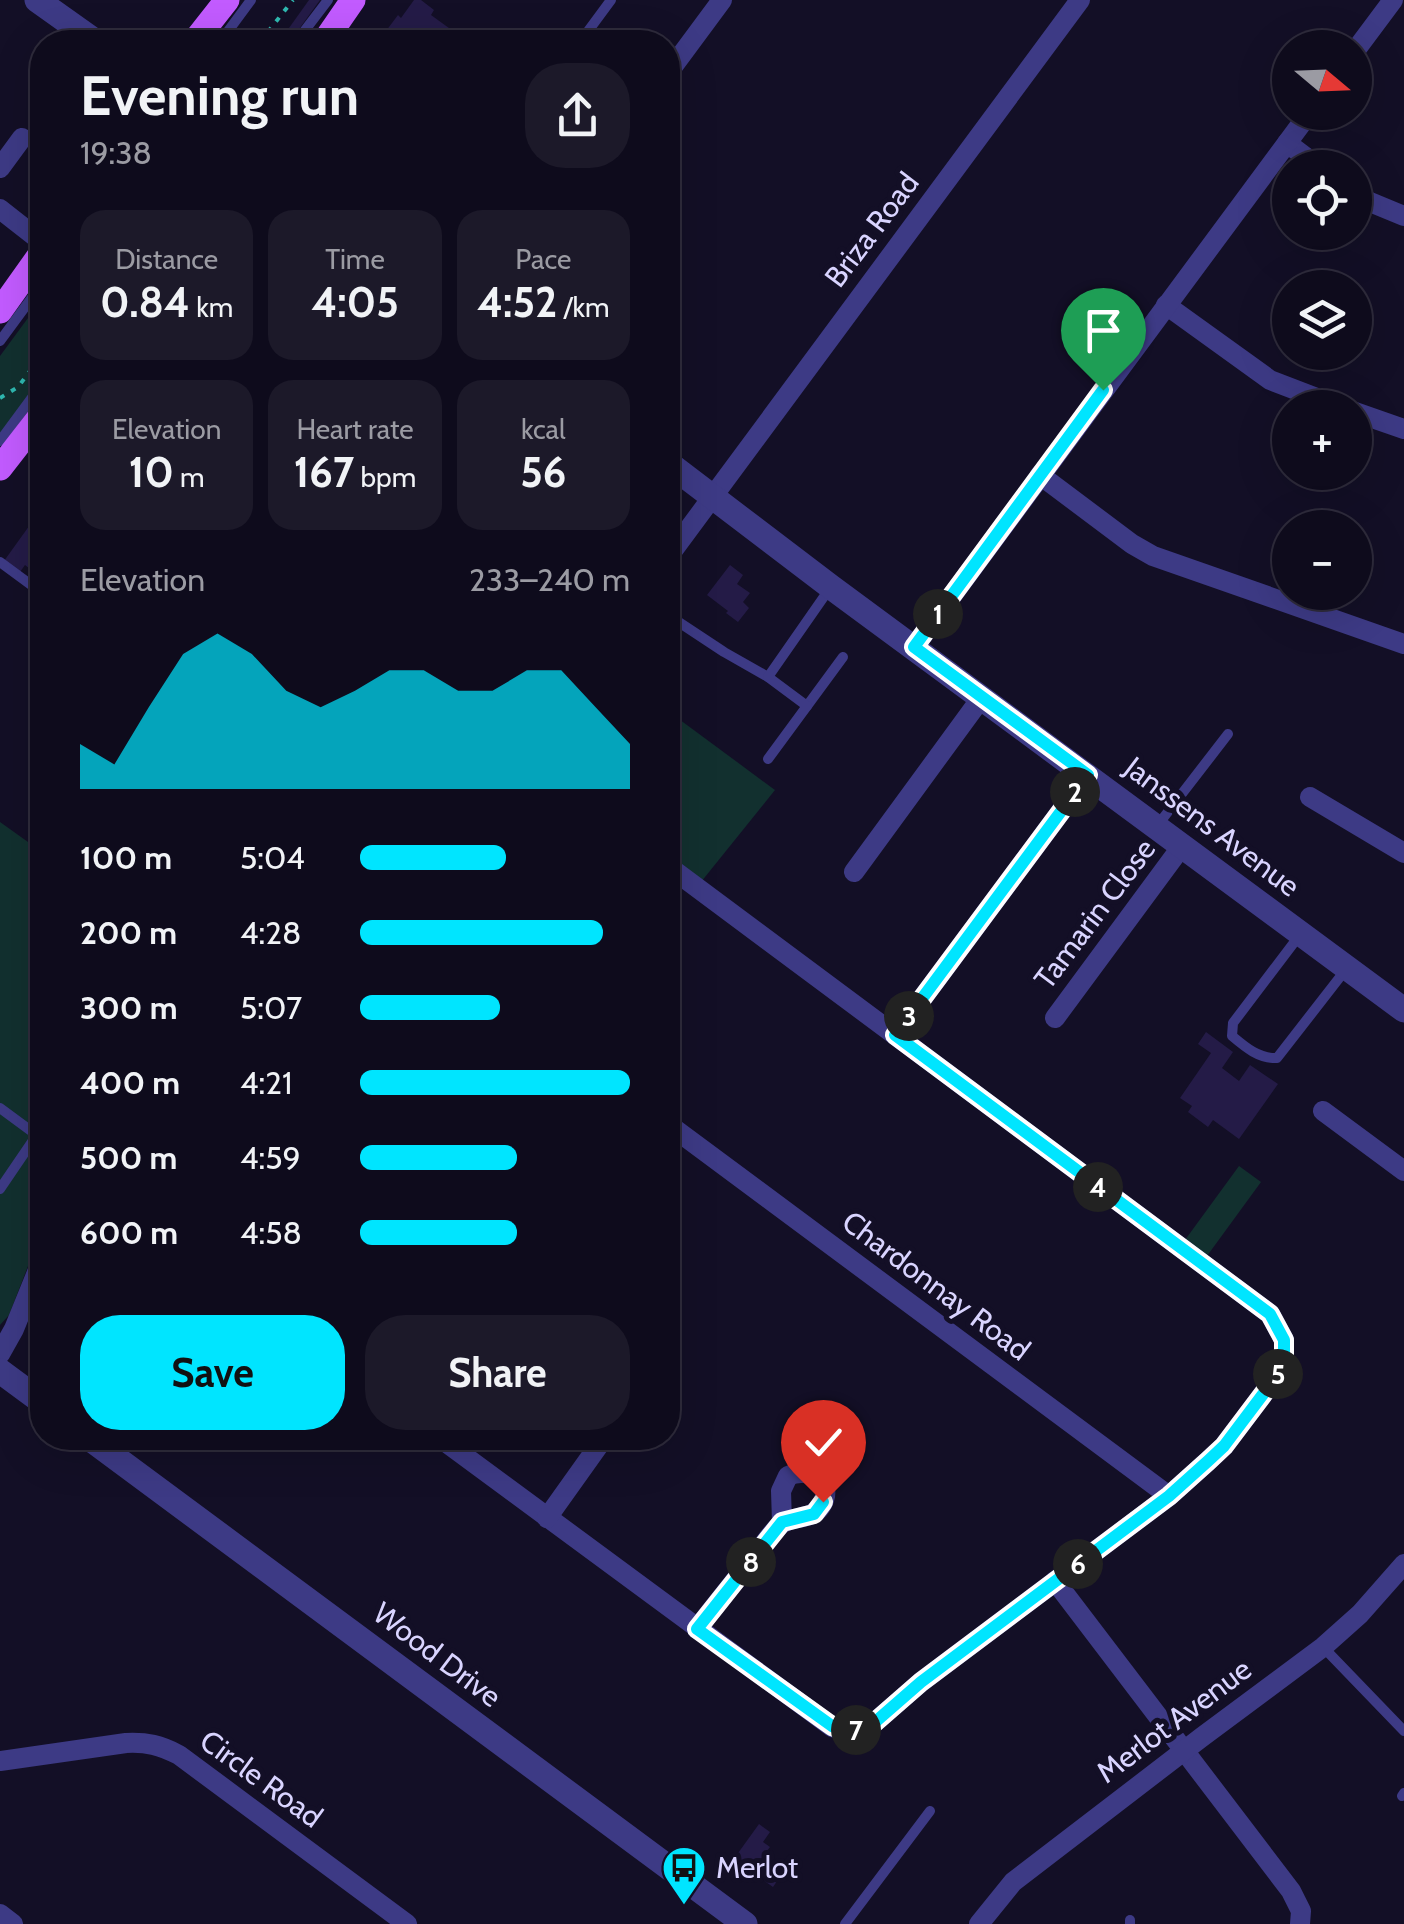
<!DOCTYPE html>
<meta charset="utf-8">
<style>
body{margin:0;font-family:Cabin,sans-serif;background:#1c1929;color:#f1f3f6;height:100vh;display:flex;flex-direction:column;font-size:38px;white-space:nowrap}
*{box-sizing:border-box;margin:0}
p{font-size:32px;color:#9b9ba3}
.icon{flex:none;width:55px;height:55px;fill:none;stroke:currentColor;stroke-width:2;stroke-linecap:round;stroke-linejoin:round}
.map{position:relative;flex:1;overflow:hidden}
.details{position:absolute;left:30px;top:30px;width:650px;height:1420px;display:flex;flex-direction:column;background:#0e0b1c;border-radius:40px;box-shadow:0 10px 40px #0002,0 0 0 2px #2e2b3b}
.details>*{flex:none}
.needle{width:65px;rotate:109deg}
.controls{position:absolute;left:1272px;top:30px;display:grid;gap:20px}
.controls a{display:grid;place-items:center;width:100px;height:100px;border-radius:50%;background:#0e0b1c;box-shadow:0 10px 40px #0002,0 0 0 2px #2e2b3b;font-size:50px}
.pin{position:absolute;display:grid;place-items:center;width:85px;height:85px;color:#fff;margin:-102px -42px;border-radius:50% 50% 50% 0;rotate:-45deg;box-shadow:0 0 10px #0007}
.pin .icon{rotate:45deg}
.km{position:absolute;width:50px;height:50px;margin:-25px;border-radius:50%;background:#222;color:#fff;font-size:28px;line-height:50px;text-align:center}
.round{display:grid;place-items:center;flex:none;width:105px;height:105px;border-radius:40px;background:#1c1929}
.head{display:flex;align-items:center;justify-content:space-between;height:170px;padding:0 50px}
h1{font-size:55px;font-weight:700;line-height:75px}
.metrics{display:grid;grid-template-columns:repeat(3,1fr);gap:15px;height:170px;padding:10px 50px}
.metrics div{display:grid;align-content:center;border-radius:25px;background:#1c1929;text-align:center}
.metrics b{font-size:42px;font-weight:700}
.metrics small{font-size:28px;font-weight:400}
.metrics p{font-size:28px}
.chart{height:280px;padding:20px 50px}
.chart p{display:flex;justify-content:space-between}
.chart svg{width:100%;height:180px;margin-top:10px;fill:#00e5ff;opacity:.7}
.button{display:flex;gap:20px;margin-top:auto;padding:20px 50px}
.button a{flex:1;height:115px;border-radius:40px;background:#00e5ff;color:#111;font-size:40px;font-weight:700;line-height:115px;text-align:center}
.button a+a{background:#1c1929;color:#f1f3f6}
ul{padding:0 50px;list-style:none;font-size:32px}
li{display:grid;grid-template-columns:160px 120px 1fr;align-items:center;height:75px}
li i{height:25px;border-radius:12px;background:#00e5ff}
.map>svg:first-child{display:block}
.green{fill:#12302f}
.building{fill:#241b47}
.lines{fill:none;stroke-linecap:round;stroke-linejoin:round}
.path{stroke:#2fb8b0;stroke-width:4;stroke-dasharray:5 8;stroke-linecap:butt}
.service{stroke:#3d3a85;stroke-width:10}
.minor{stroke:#3d3a85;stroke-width:20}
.tertiary{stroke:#3d3a85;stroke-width:25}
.primary{stroke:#c25bff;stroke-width:25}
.route-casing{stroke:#fff;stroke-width:20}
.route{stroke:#00e5ff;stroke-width:12}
.labels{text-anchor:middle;stroke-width:10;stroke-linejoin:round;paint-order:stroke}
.street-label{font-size:30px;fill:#d9d4ff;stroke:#130f26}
.poi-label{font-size:30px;fill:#d9d4ff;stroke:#130f26;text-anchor:start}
</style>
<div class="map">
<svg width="1404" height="1924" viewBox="0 0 1404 1924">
<rect width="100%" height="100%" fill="#130f26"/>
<!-- green -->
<g class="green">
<polygon points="42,299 42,382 0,439 0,356"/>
<polygon points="668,711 775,790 701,882 668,857"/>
<polygon points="0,822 42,852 42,1230 9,1315 0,1325"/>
<polygon points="1239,1166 1261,1182 1207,1256 1185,1240"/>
</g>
<!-- building -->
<g class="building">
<polygon points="309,0 320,0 291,40 284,35"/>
<polygon points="414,0 421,0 434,10 431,15 453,31 444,42 427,42 409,29 400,41 386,31 398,15 401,18"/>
<polygon points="32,522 42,529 42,539 38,545 42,548 42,578 25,565 20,572 4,561"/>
<polygon points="730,565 743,575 737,584 750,593 743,602 749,608 738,622 726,613 728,611 707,595"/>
<polygon points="1206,1032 1233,1052 1222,1068 1239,1081 1250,1065 1278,1084 1239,1139 1213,1120 1208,1127 1188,1112 1192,1106 1180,1098 1211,1053 1198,1044"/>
<polygon points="759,1824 770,1832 763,1842 770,1847 763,1856 784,1871 773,1887 752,1872 747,1880 728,1867"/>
</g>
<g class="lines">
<!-- path -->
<g class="path">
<polyline points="260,42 293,0"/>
<polyline points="0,398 18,387 42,355"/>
</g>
<!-- service -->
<g class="service">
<polyline points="220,42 251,0"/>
<polyline points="296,42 328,0"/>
<polyline points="580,42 611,0"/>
<polyline points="0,341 42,284"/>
<polyline points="0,441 42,384"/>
<polyline points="0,562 42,593"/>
<polyline points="668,615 724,652 768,677"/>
<polyline points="807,706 843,657"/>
<polyline points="768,759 807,706 768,677 830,588"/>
<polyline points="1157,826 1228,734"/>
<path d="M1299 936 1233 1023 1232 1036C1245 1047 1259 1059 1277 1058L1347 968"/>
<polyline points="0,1108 42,1139"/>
<polyline points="0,1189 36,1136"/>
<polyline points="1323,1647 1404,1731"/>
<polyline points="1402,1796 1404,1793"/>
<polyline points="845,1924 930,1811"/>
<polyline points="1130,1924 1130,1920"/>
</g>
<!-- minor -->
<g class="minor">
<polyline points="1355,51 1393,0"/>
<polyline points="668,73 722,0"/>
<polyline points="1287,143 1320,168"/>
<polyline points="0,168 22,138"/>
<polyline points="1355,193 1370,202 1404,216"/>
<polyline points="0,209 42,242"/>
<polyline points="1166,305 1270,380 1343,408"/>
<polyline points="1355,412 1404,429"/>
<polyline points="1040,475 1132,544 1153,556 1404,644"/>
<polyline points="668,557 1080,0"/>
<polyline points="914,647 1310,112"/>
<polyline points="1310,797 1404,853"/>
<polyline points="854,872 982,697"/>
<polyline points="1055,1018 1182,846"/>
<polyline points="895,1035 1088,775"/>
<polyline points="1323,1111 1404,1171"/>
<polyline points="668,1124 1169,1496"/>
<polyline points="0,1354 14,1329 42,1260"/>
<polyline points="440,1438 832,1727 843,1730 854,1730 874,1723 921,1682 1169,1496 1208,1461 1224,1446 1279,1373 1284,1357 1284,1340 1270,1314 668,866"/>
<polyline points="547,1518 604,1438"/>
<polyline points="1055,1581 1291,1891 1301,1911 1300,1924"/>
<path d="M697 1629C716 1604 736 1580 755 1555 763 1546 771 1533 780 1525 791 1515 812 1521 821 1506 836 1482 809 1466 788 1476L781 1491 782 1522"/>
<path d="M0 1761 126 1743C147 1742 160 1745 179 1755L407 1924"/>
<polyline points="0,1914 13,1924"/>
<polyline points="979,1924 1013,1882 1202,1737 1323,1647 1360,1614 1404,1564"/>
</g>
<!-- tertiary -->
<g class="tertiary">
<polyline points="37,0 96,42"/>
<polyline points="668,463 831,587 1404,1010"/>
<polyline points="0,1371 42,1402"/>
<polyline points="89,1438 745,1924"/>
</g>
<!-- primary -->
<g class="primary">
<polyline points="194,42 227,0"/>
<polyline points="324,42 353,0"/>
<polyline points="0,311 42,252"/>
<polyline points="0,468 42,414"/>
</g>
</g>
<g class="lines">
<defs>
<polyline id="route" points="823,1502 814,1514 782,1522 697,1629 832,1726 843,1730 854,1730 874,1723 921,1682 1169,1496 1208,1461 1224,1446 1279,1373 1284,1356 1284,1340 1270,1314 895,1035 1088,775 914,647 1103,390"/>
</defs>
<!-- route casing -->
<use href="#route" class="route-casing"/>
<!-- route -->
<use href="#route" class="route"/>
</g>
<!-- icons -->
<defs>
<symbol id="bus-pin" viewBox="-11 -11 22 30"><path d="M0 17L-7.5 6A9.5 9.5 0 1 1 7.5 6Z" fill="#00e5ff" stroke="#130f26"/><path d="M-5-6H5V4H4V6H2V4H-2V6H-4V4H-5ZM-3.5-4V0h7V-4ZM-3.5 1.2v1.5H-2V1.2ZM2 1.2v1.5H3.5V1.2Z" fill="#111"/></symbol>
</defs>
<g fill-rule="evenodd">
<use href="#bus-pin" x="659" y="1843" width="50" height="68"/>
</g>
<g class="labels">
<!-- street labels -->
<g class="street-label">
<text transform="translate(872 230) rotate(-53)" y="10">Briza Road</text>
<text transform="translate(1212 827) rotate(37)" y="10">Janssens Avenue</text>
<text transform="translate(1095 914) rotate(-53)" y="10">Tamarin Close</text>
<text transform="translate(936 1286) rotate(37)" y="10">Chardonnay Road</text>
<text transform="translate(437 1655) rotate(37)" y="10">Wood Drive</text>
<text transform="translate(1174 1721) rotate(-37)" y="10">Merlot Avenue</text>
<text transform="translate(261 1779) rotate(36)" y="10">Circle Road</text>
</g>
<!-- poi labels -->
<g class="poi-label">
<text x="716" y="1878">Merlot</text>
</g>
</g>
</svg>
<div class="controls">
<a><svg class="needle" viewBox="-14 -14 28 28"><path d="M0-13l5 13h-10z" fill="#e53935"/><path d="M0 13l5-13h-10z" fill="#9b9ba3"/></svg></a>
<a><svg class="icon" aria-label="locate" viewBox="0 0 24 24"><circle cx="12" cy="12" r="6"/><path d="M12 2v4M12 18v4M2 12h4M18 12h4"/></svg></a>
<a><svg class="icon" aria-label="layers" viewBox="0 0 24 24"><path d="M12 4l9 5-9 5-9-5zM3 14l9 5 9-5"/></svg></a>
<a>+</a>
<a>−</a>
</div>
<div class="pin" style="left:1103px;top:390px;background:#1e9e55"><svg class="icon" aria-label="arrive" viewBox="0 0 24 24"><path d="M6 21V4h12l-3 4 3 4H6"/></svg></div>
<div class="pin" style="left:823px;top:1502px;background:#d93025"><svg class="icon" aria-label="check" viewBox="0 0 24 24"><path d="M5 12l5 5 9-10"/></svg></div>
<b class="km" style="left:938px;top:614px">1</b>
<b class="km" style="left:1075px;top:792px">2</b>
<b class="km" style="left:909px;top:1016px">3</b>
<b class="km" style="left:1098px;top:1187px">4</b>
<b class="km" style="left:1278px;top:1374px">5</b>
<b class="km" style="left:1078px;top:1564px">6</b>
<b class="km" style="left:856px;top:1730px">7</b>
<b class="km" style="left:751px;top:1562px">8</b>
<section class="details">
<div class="head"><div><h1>Evening run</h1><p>19:38</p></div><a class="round"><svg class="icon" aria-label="share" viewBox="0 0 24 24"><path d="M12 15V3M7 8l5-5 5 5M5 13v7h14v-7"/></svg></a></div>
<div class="metrics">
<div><p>Distance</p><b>0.84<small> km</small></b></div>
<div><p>Time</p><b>4:05</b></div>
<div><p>Pace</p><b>4:52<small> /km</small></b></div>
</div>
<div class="metrics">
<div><p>Elevation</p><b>10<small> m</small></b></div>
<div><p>Heart rate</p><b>167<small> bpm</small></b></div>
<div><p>kcal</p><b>56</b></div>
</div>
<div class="chart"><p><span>Elevation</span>233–240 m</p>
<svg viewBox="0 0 160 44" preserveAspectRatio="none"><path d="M0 44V33L10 38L20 24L30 11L40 6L50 11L60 20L70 24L80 20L90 15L100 15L110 20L120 20L130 15L140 15L150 24L160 33V44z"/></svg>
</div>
<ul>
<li><b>100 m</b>5:04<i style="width:54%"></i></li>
<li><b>200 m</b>4:28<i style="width:90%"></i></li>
<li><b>300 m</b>5:07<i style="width:52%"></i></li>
<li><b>400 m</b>4:21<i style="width:100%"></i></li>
<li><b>500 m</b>4:59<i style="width:58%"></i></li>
<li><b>600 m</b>4:58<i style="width:58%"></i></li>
</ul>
<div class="button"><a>Save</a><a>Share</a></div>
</section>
</div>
